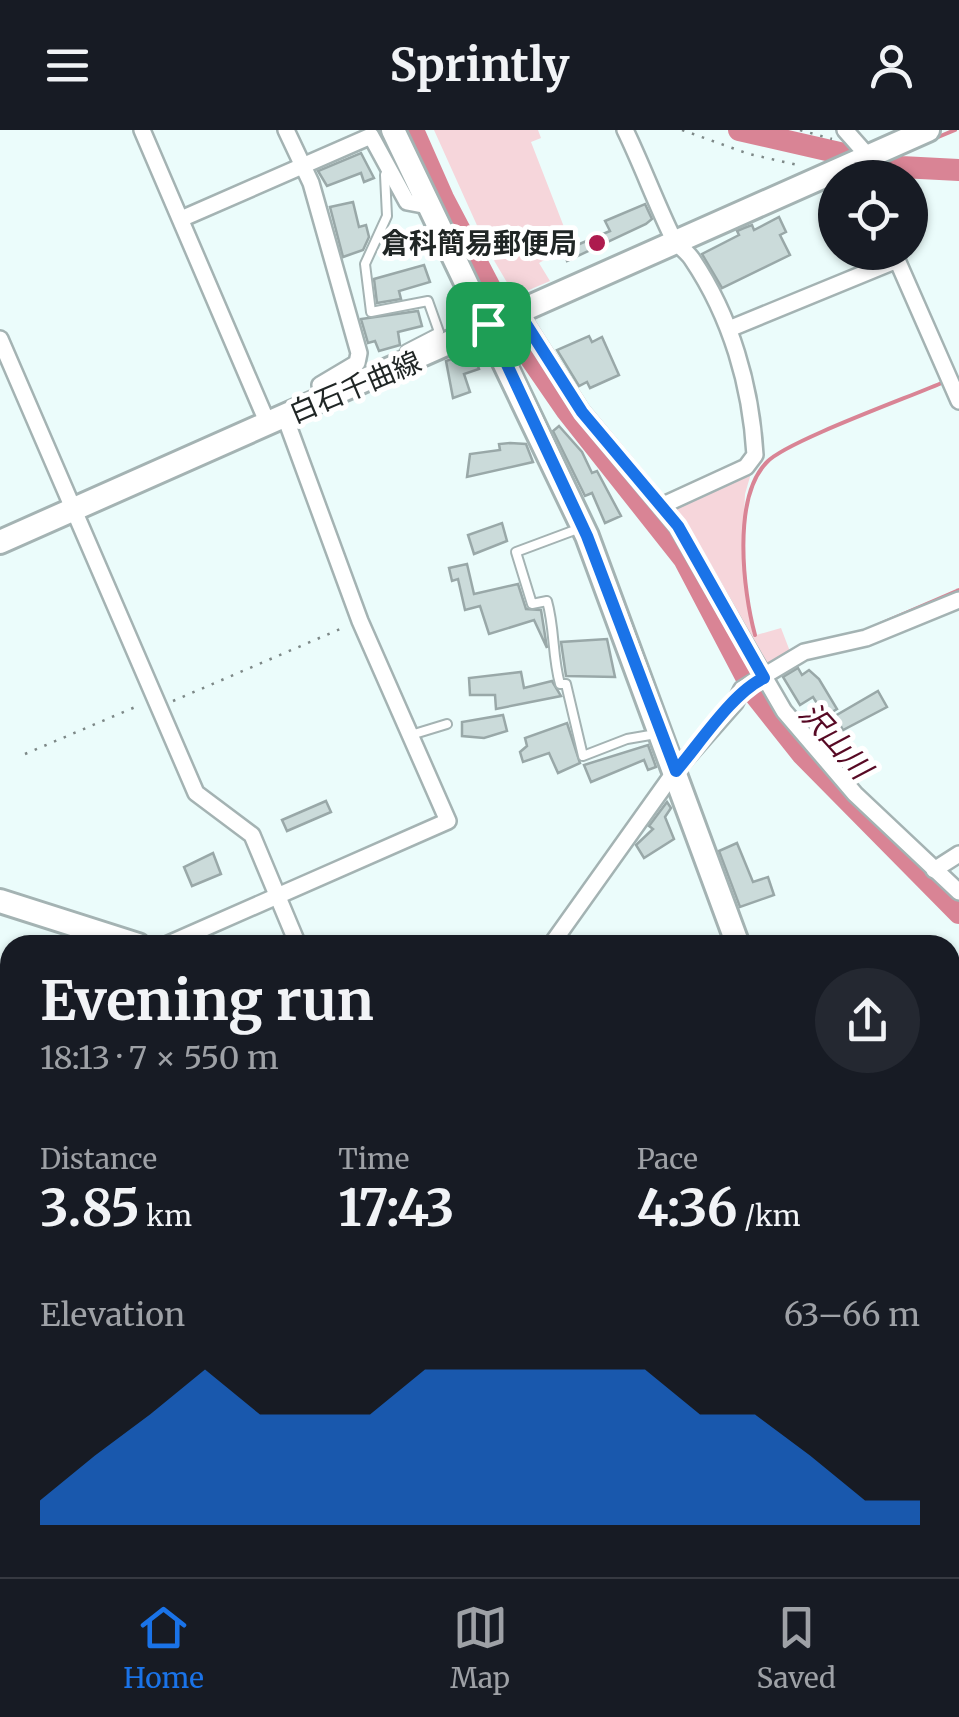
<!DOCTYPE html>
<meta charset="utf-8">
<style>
body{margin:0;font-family:Merriweather,"Noto Sans JP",serif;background:#242831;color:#f1f3f6;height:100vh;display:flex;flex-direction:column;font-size:38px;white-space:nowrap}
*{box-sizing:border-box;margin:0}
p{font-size:32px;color:#9ea1a6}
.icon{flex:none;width:55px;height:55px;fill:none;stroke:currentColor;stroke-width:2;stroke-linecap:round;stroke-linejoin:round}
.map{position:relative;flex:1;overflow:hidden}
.side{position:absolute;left:0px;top:805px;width:960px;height:642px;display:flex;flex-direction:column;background:#171b24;border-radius:30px 30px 0 0;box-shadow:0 2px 8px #0004}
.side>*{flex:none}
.tools{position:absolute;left:818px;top:30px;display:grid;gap:20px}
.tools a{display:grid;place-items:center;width:110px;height:110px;border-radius:50%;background:#171b24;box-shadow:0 2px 8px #0004;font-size:50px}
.pin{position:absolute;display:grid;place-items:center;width:85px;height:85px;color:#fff;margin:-42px;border-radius:20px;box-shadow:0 5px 15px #0006}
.round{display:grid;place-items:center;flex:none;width:105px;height:105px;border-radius:52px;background:#242831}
.summary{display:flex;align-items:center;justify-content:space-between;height:170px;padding:0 40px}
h1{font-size:55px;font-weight:700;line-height:75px}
.stats{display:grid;grid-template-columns:repeat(3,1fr);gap:15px;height:170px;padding:10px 40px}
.stats div{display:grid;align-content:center}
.stats b{font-size:50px;font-weight:700}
.stats small{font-size:28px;font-weight:400}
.stats p{font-size:28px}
.chart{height:280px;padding:20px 40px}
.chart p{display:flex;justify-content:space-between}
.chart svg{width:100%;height:180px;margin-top:10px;fill:#1a73e8;opacity:.7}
header{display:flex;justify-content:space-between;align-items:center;height:130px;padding:0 40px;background:#171b24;font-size:45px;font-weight:700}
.tab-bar{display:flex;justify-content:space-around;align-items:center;height:140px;border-top:2px solid #363941;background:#171b24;font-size:28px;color:#9ea1a6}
.tab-bar a{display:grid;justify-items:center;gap:5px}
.tab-bar .current{color:#1a73e8}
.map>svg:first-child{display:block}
.green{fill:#f6d6db}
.forest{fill:url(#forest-firs)}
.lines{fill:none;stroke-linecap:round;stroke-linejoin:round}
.stream{stroke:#d98495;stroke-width:4}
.river{stroke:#d98495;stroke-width:22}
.building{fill:#cbdbda;stroke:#99a8a8;stroke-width:2.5}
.lane-casing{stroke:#a4b3b3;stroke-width:12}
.street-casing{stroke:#a4b3b3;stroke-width:20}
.secondary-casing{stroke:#a4b3b3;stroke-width:28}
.path{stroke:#7d8887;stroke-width:2.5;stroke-dasharray:2.5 8;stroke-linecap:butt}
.lane{stroke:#fff;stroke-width:8}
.street{stroke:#fff;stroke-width:15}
.secondary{stroke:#fff;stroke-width:22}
.route-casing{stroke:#fff;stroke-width:20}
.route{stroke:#1a73e8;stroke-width:12}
.poi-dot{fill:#ad1b4e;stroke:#fff;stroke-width:4}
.labels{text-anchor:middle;stroke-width:10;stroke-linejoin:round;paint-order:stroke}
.poi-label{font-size:28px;font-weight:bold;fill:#202625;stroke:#fff;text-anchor:end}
.street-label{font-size:28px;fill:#202625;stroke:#fff}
.water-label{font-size:30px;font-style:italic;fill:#570924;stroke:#fff}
</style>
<header><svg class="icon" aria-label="menu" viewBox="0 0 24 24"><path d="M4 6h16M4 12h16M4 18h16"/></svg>Sprintly<svg class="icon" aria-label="person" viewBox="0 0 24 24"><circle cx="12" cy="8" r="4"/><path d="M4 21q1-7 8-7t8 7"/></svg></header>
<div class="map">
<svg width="959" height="1447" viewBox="0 0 959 1447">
<defs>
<pattern id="forest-firs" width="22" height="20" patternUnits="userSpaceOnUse" patternTransform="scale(2.5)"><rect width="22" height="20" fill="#f8b0bd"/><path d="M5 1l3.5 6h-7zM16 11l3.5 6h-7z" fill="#d497a2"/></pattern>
</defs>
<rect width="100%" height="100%" fill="#ebfcfb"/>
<!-- green -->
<g class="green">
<polygon points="434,0 538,0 541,8 531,12 571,115 539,133 550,151 515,166 489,122"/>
<polygon points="752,340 745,364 742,435 753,506 781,498 791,524 766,539 673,381 673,377"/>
</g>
<!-- forest -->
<polygon class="forest" points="0,997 10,1007 10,1438 41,1438 50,1447 0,1447"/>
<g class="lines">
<!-- stream -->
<g class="stream">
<polyline points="931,10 955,0"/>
<polyline points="880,494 959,460"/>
<path d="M755 505C743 461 732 367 767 332 787 311 910 267 944 252"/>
<polyline points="0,997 10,1002"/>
</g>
<!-- river -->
<g class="river">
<polyline points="413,0 443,68 516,207 567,281 684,429 756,566 802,624 959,783"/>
<polyline points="739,0 901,37 959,40"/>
</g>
</g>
<!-- building -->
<g class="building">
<polygon points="361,23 374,48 364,52 361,43 327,56 318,41"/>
<polygon points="353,72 359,97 366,95 369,107 363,120 343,127 330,77"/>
<polygon points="645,74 652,89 646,94 567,131 563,121 610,101 605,91"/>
<polygon points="779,87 786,102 780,105 790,125 722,158 702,124 739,105 737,101 744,98 752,95 754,100"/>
<polygon points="424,135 430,152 399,161 401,169 377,173 374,149"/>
<polygon points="418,181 422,196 398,202 400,215 379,221 375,211 368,213 361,189"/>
<polygon points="589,206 592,212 602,207 619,245 590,258 587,252 579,256 557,220"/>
<polygon points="473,221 479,239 464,244 470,262 453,268 446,231"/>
<polygon points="559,296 582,322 592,343 597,341 621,386 605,393 592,363 585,366 553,301"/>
<polygon points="510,313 526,314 533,332 467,347 470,324 500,320 499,314"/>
<polygon points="502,393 507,411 474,424 468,405"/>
<polygon points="467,434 474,464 518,454 526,479 541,480 547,518 534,490 489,504 480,476 465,480 458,449 452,451 449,438"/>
<polygon points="607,509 615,547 566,546 561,512"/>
<polygon points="798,538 802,545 809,540 819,549 837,579 825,586 813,567 800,575 783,547"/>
<polygon points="521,542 524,558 552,551 561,566 496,579 495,565 470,565 469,548"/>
<polygon points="878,561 887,577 843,600 835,586"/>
<polygon points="503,585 507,601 484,608 462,606 462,592"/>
<polygon points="567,593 580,633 558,643 549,623 523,632 520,622 527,616 525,608"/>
<polygon points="648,615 656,637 648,640 644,630 591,652 584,635"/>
<polygon points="326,671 331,682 287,701 282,690"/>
<polygon points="667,672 671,678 665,687 674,709 644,728 636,715 653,699 649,696"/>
<polygon points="737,713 753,752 768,747 774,765 740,777 719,721"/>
<polygon points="213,723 221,744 192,756 184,737"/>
</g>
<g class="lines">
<defs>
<g id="lane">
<polyline points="385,45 387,86 365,134 371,182 428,171 439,202 406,219 402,227"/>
<path d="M575 400 516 422 532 474 547 471C555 499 552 525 560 554H566L583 626 627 609 656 604"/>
<polyline points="411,605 447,594"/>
<polyline points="0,1140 10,1141"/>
<polyline points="950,1238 959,1233"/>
<polyline points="580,1438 597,1447"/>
</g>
<g id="street">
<polyline points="142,0 268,294"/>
<polyline points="286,0 311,53 359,223 357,233 320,255 325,269"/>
<path d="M625 0C642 35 655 71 672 106 677 116 686 120 692 129 731 187 751 256 755 325L746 337 661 376"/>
<polyline points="845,0 868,26"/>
<polyline points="181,89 371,6 407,72 428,76"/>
<polyline points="894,123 959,271"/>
<polyline points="517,180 582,282 677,396 784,581 855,664 959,762"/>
<polyline points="729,199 897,130"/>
<polyline points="0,209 196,663 252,705 298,815"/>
<polyline points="934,740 959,724"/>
<polyline points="166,815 448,691 360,491 285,287"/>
<polyline points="551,815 675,641 735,573 742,559 804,522 866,508 959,470"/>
<polyline points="558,1438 562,1447"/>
<polyline points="194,1447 195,1438"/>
<polyline points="313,1447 316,1438"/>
</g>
<g id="secondary">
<polyline points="393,0 587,406 738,815"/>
<polyline points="0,412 928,0"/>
<polyline points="0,771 138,815"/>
<polyline points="950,957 959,955"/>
<polyline points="950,1144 959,1159"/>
</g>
</defs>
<!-- lane casing -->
<use href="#lane" class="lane-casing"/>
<!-- street casing -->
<use href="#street" class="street-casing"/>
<!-- secondary casing -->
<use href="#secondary" class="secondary-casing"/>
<!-- path -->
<g class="path">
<polyline points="682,0 749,24 802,36"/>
<polyline points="800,0 832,9"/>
<polyline points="173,571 345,497"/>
<polyline points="25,624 140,575"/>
<polyline points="0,1117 7,1131"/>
</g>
<!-- lane -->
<use href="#lane" class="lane"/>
<!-- street -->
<use href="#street" class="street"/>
<!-- secondary -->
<use href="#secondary" class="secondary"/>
</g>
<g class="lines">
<defs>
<path id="route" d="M517 180 582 282 678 396 764 548C733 562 700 613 676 641L587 406 488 194Z"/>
</defs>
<!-- route casing -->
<use href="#route" class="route-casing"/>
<!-- route -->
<use href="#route" class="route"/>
</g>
<!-- markers -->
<circle class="poi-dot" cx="597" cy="113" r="10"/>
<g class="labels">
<!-- poi labels -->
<g class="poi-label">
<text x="577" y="123">倉科簡易郵便局</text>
</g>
<!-- street labels -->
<g class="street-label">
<text transform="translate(355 257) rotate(-23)" y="10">白石千曲線</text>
</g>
<!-- water labels -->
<g class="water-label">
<text transform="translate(835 611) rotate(48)" y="10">沢山川</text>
</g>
</g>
</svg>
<div class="tools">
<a><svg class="icon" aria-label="locate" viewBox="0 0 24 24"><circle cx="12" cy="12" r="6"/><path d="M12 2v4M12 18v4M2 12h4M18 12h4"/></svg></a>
</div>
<div class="pin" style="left:488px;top:194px;background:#1e9e55"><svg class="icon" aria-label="arrive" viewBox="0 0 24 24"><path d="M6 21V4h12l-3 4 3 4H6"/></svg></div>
<section class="side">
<div class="summary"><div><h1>Evening run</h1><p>18:13 · 7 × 550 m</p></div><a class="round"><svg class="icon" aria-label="share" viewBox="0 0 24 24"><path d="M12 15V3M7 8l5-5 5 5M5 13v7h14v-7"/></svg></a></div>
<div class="stats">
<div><p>Distance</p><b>3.85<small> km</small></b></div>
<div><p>Time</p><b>17:43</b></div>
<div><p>Pace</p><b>4:36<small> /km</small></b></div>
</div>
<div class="chart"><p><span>Elevation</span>63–66 m</p>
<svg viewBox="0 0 160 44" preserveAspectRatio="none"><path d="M0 44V38L10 27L20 17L30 6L40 17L50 17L60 17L70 6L80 6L90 6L100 6L110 6L120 17L130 17L140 27L150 38L160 38V44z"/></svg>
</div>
</section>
</div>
<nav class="tab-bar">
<a class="current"><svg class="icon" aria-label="home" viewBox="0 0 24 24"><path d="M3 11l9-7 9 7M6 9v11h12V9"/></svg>Home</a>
<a><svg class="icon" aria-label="map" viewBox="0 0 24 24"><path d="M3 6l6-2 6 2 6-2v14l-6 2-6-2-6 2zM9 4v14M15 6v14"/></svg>Map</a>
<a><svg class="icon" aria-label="saved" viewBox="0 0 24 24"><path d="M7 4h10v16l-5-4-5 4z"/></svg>Saved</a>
</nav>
